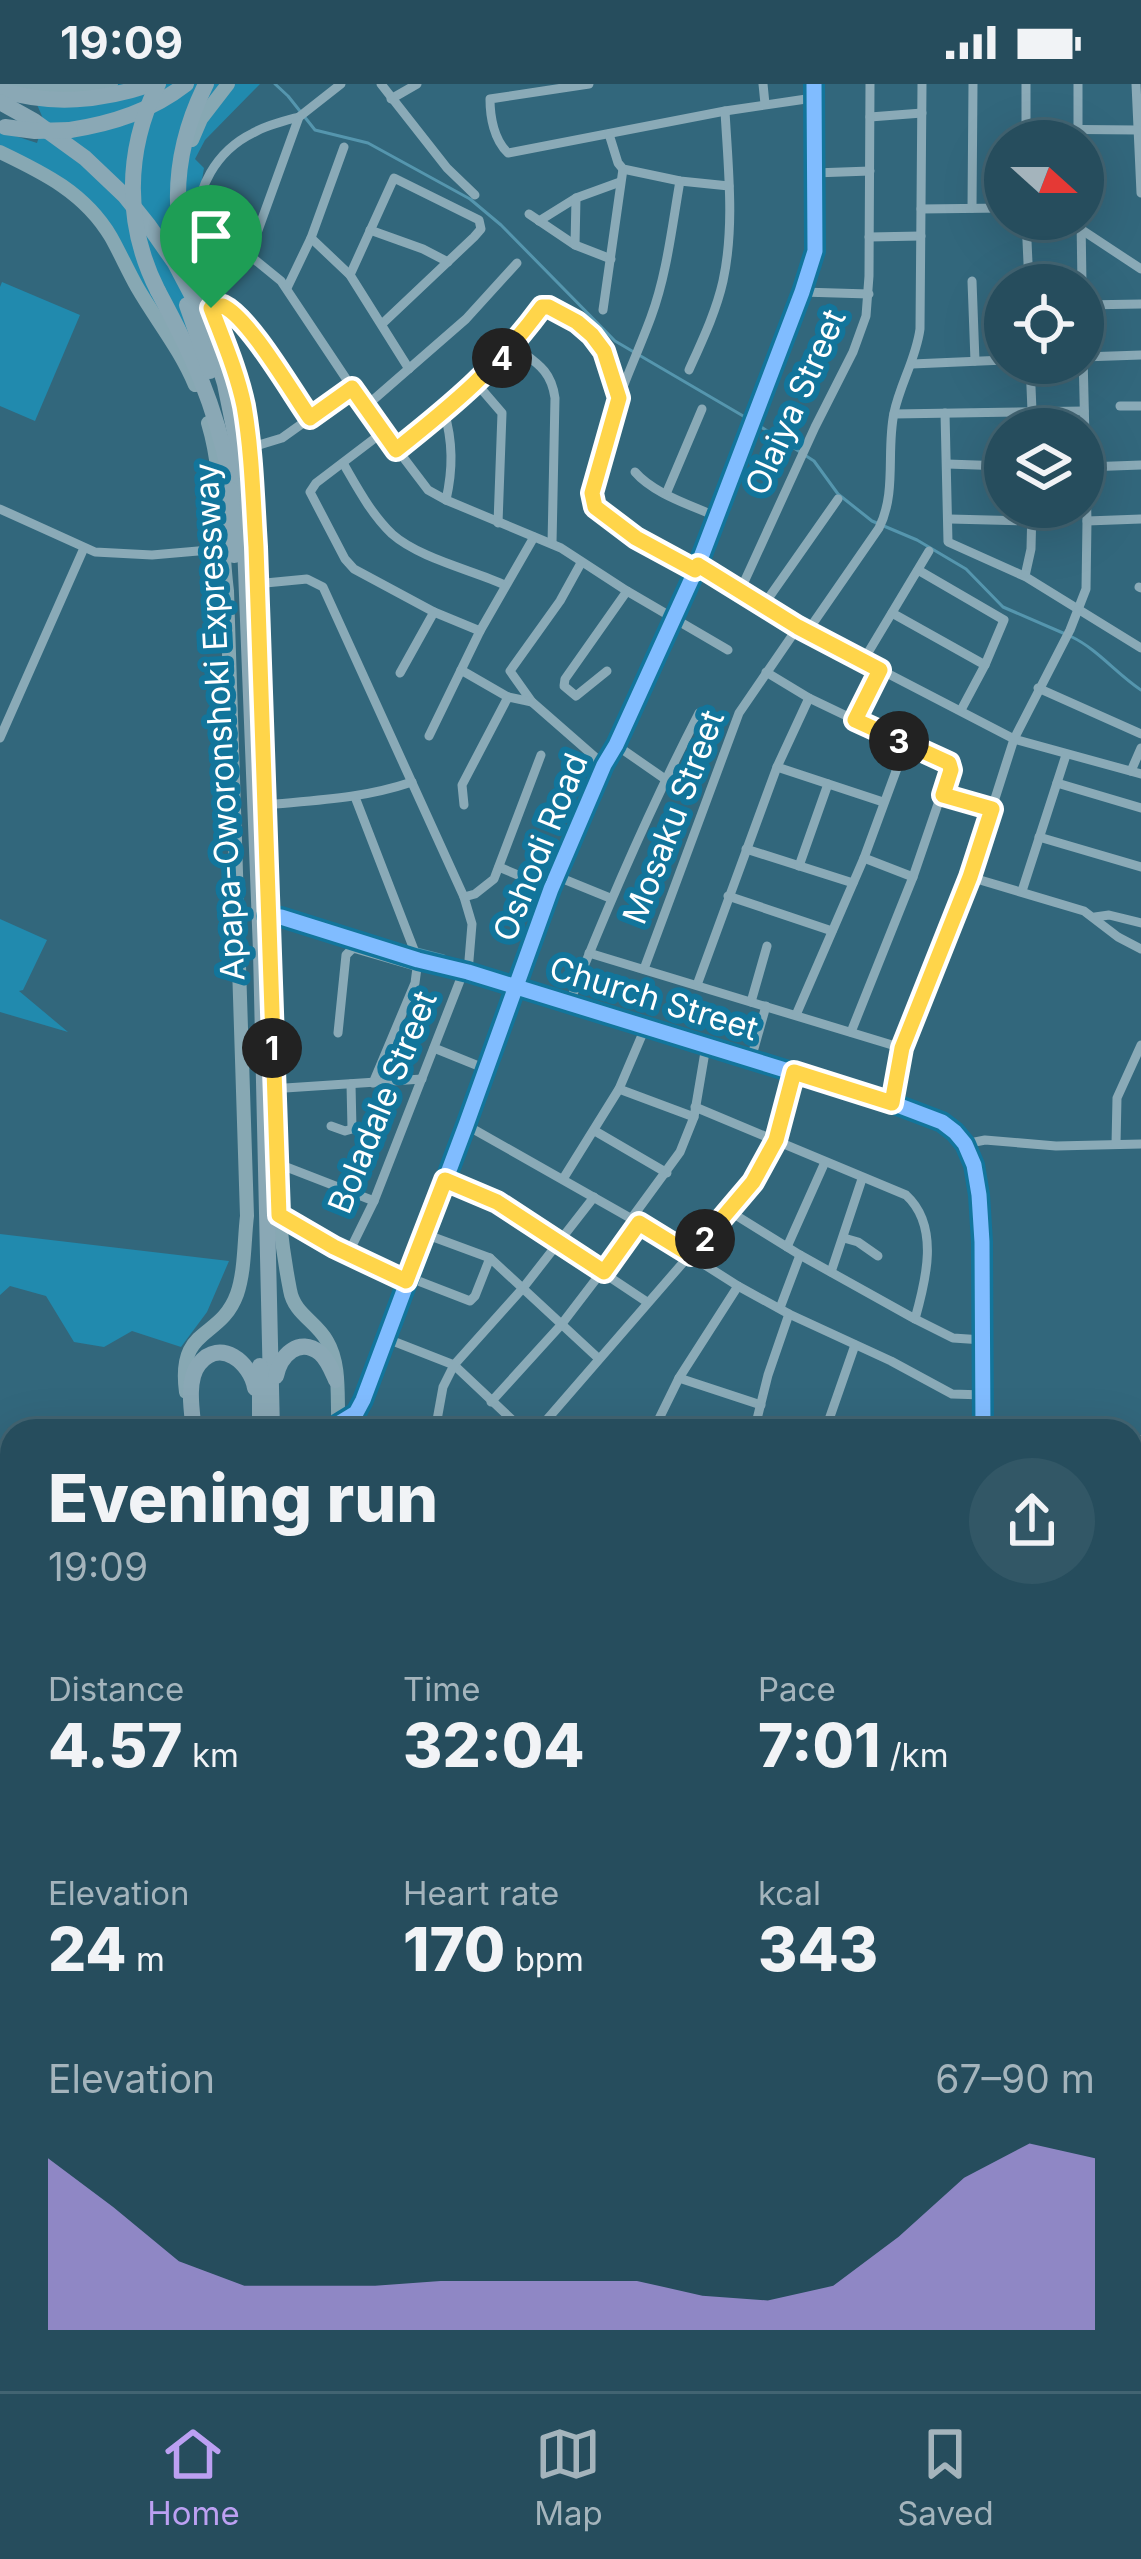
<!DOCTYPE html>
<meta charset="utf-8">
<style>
body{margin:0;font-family:Inter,sans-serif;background:#325766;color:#f1f3f6;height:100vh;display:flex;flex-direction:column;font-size:45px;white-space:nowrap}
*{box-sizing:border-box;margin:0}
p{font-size:39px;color:#a4b4bc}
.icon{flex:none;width:66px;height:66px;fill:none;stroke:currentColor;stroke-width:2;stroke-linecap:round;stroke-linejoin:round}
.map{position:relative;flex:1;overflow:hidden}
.details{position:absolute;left:0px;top:1335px;width:1143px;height:972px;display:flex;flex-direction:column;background:#264d5d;border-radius:36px 36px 0 0;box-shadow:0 12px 48px #0002,0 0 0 3px #426472}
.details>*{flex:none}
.needle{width:78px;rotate:111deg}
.buttons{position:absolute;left:984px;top:36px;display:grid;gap:24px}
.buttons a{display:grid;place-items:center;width:120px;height:120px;border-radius:50%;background:#264d5d;box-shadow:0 12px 48px #0002,0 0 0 3px #426472;font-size:60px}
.pin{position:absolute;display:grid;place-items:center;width:102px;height:102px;color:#fff;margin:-123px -51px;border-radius:50% 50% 50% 0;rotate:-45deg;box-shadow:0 0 12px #0007}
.pin .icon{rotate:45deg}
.km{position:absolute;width:60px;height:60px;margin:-30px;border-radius:50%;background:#222;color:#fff;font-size:33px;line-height:60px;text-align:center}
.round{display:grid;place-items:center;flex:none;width:126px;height:126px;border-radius:63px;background:#325766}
.head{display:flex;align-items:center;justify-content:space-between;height:204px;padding:0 48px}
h1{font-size:66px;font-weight:800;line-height:90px}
.metrics{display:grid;grid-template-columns:repeat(3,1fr);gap:18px;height:204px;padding:12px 48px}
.metrics div{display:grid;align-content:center}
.metrics b{font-size:60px;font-weight:800}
.metrics small{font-size:33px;font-weight:400}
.metrics p{font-size:33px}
.chart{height:336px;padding:24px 48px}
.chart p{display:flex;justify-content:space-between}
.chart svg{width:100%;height:216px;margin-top:12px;fill:#bca0f2;opacity:.7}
.status{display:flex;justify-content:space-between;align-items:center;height:84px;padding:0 60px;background:#264d5d;direction:ltr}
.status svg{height:33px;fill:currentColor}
.dock{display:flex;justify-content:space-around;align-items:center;height:168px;border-top:3px solid #426472;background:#264d5d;font-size:33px;color:#a4b4bc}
.dock a{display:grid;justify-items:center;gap:6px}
.dock .selected{color:#bca0f2}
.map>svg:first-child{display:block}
.green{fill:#218aae}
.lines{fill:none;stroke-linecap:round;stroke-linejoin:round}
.stream{stroke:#5596ae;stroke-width:3}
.minor{stroke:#8aaab7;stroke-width:9}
.major{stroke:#87a8b3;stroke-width:14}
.highway{stroke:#8aa8b5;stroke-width:16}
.rail{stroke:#8aa8b5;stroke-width:3;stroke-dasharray:21 9;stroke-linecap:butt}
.highway-bridge{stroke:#8aa8b5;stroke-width:16}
.cycleway-casing{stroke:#12759b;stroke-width:22}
.cycleway{stroke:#80bcff;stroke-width:15}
.route-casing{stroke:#fff;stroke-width:24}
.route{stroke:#ffd54a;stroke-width:15}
.labels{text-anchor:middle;stroke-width:12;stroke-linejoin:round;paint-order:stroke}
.street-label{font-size:33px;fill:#fff;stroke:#12759b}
</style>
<div class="status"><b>19:09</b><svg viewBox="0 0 49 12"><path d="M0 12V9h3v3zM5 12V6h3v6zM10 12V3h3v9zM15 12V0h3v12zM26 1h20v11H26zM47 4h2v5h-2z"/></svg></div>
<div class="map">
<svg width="1141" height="2307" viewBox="0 0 1141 2307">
<rect width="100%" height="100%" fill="#32677c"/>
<!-- green -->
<g class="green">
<polygon points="39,0 260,0 205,56 195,75 204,84 186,191 190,291 121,167 60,95 0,61 0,47 37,59 44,37 33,11"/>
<polygon points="2,198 80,231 35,337 0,322 0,203"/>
<polygon points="0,835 47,856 23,906 19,907 68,948 0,928"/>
<polygon points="0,1150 229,1177 207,1228 181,1263 132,1247 104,1263 74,1258 46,1212 10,1202 0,1211"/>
</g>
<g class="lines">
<!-- stream -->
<g class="stream">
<polyline points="275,0 288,12 315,46 368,59 470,115 501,141 615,257 750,336"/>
<polyline points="758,341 814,377 838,410 872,437 917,456 966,485 1003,523 1063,549"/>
<path d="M1072 553C1097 565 1117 590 1141 606"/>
<polyline points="273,824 407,863"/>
<polyline points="417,865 444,872"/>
</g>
<!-- minor -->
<g class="minor">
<polyline points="381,0 447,84 475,111"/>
<path d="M589 0 490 15C490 33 494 56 508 69L725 27 813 14"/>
<polyline points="763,0 765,20"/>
<polyline points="1136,0 1141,109"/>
<polyline points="391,15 417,0"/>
<polyline points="870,33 922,29"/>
<polyline points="1026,45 1137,46"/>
<polyline points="609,50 618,79 623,85 680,97 729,102"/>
<polyline points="1026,57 1026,0"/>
<polyline points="1078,57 1078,0"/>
<polyline points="814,89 870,87"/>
<path d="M680 97C672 142 667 190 651 233 632 285 593 363 592 417L594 423 636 454 695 486"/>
<polyline points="972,124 973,0"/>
<polyline points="921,125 1005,124"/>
<polyline points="529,130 575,161 611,175"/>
<polyline points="1026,135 1029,201"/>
<polyline points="1081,135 1082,201"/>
<polyline points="539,137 576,114 620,98"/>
<polyline points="187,145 200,145 249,171 281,197 365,323 428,406 446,416 561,464 627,507 728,566"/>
<path d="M200 145C192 106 218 66 253 49 267 41 284 37 299 33"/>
<polyline points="370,146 423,165 448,178"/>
<polyline points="1082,146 1141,185"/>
<polyline points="869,153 921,152"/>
<polyline points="311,154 350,191 409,285"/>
<polyline points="575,161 576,114"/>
<polyline points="249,171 299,33 341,0"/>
<polyline points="350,191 394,94 479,136 481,145 474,153 382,240"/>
<polyline points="972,197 975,277"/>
<polyline points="1029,197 1082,197"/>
<polyline points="287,204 311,154 344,63"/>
<polyline points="802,208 869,210"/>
<polyline points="1083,221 1141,220"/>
<path d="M211 224C219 222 223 220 230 224 246 232 296 314 310 334"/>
<polyline points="603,226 623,85"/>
<path d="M514 262C536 279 551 285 555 314L552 460"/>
<polyline points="1083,273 1141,271"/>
<polyline points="1030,279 1032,327"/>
<polyline points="912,280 1005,276"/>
<path d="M689 286C702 257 716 228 723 197 735 142 728 83 725 27"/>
<polyline points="477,300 502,329 498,439"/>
<polyline points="1120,322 1141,322"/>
<polyline points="365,323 466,235 517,179"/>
<path d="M444 327C453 358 453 385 446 416"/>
<polyline points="945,329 948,458 1026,493 1141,564"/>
<polyline points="894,330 1084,327"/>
<polyline points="383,348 316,399 310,408 345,475 354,485 434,528 480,547"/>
<polyline points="249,364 282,354 352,304"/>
<path d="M396 366 477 300 514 262 543 223C593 232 605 268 618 311"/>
<path d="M343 379C357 403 371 430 392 450 419 474 472 486 505 501"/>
<polyline points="947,380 1005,382"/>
<polyline points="1086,383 1141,381"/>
<path d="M635 388C654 410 691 421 717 433"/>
<polyline points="666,410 702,325"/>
<polyline points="0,425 95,468 152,471 221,465"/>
<polyline points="950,435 1032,437"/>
<polyline points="1087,437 1141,435"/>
<polyline points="581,479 560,517 510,587 532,618 604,681"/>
<polyline points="698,481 798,543 1014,655 1141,690"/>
<polyline points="918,486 1004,536 985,581 961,626"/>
<polyline points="1025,492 1031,465 1032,423"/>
<polyline points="255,500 307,495 323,503 464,813 472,840 468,888 461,894 374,1117 348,1170"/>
<polyline points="1139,503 1141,504"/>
<polyline points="740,507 815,343 853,268 866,232 869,192 870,0"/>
<polyline points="763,522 838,415"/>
<polyline points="892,529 985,581"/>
<path d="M807 548 879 444C897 408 886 367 894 329 900 300 916 275 920 245L922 0"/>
<polyline points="863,577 929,467"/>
<polyline points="461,586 508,613"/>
<polyline points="607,587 576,612 564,602 565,595 627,507"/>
<polyline points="766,588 809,614 951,682 913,793 851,948"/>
<polyline points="400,589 434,528"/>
<polyline points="1038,604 1141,650"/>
<polyline points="855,636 880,586"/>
<polyline points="429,652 480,547 534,453"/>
<polyline points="0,654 84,464"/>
<polyline points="616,661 665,695"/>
<polyline points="777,683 883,718"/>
<polyline points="1131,687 1141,664"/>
<polyline points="1057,699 1141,724"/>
<polyline points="943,711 992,725"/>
<polyline points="355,713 418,876 415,899 373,999"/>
<path d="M264 721C317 716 361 715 412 698"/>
<polyline points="464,721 462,701 508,613 532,618"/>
<polyline points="1039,753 1141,783"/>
<polyline points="746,765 853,799"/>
<polyline points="864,774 913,793"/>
<polyline points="799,782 828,700"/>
<polyline points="499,783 551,805"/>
<polyline points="556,792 610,814"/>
<polyline points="970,793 1084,827 1118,853 1141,865"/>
<polyline points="1022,807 1066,671"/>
<polyline points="728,812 832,847"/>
<polyline points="464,813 475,810 494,795 541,671"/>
<polyline points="267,832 281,833 418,876 468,888 892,1019 942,1038 955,1048 965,1060 974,1081 979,1111 982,1158 983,1347"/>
<polyline points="1095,833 1109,831 1141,839"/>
<polyline points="589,869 902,964"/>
<polyline points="644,885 739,629 798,543"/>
<polyline points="697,901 777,683 809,614"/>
<polyline points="751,918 767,862"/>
<path d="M569 920C608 821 650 724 699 629"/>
<polyline points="796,931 864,774 906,660"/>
<polyline points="338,949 346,871 353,864 418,883"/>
<polyline points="434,964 486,985"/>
<polyline points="751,975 766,922"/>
<polyline points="270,1005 422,995"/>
<polyline points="619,1005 694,1033"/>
<polyline points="892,1019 902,964 970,793 1014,655 1070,546 1086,505 1087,437 1083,271"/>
<path d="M695 1023 906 1111C940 1142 926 1196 915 1235"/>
<polyline points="466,1041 639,1139 738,1202 789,1230 891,1277 952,1310 984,1311"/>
<polyline points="331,1042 345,1047 352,1045 351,1000"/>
<polyline points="595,1047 667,1089"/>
<polyline points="965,1060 985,1056 1056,1062 1141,1060"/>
<polyline points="1116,1060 1117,1014 1141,961"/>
<polyline points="276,1079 374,1117"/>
<polyline points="445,1095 497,1118 647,1218"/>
<polyline points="563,1095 619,1005 645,944"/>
<polyline points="729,1127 800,1171 915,1235 953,1254 983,1256"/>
<polyline points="279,1131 335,1163 406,1197"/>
<polyline points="631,1135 680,1068 694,1033 706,962"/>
<polyline points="425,1150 490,1174 598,1274"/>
<polyline points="844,1154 858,1158 878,1172"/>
<polyline points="787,1163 825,1078"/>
<polyline points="831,1188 862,1095"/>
<polyline points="408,1193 470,1217 475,1212 490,1174"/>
<polyline points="780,1224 800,1171"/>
<polyline points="385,1254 454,1281 524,1347"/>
<polyline points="679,1294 761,1321"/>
<polyline points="491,1318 561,1241 639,1139"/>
<polyline points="338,1340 356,1329 363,1316 466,1041 551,805 604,681 616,661 698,481 802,208 815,167 814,0"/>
<polyline points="435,1347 443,1303 454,1281 523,1204 594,1113"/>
<polyline points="537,1347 753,1098 776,1056 794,988"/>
<polyline points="653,1347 679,1294 738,1202"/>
<polyline points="754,1347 768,1291 789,1230"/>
<polyline points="825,1347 855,1261"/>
<polyline points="0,1551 12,1551"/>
<polyline points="1131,1622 1141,1621"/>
<polyline points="1131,1778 1141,1778"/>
<polyline points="0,1849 12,1848"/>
<polyline points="0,2038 8,2043 0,2069"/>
<polyline points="1132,2138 1141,2113"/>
<polyline points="0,2161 12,2165"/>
<polyline points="1131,2185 1141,2166"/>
<polyline points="1131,2291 1141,2301"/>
<polyline points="47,2295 82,2307"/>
<polyline points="295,2295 326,2307"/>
<polyline points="516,2295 543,2307"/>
<polyline points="756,2297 781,2307"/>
<polyline points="117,2307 122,2295"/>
<polyline points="242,2307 246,2295"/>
<polyline points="494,2307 500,2295"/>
<polyline points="608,2307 612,2295"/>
<polyline points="955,2307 959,2295"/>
<polyline points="1068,2307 1074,2295"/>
</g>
<!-- major -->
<g class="major">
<polyline points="15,1 52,7 111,0"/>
<polyline points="192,56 201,35 228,0"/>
<path d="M0 68C44 89 85 109 111 153 120 169 128 187 137 203 156 236 180 265 195 301"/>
<polyline points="195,178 233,280 243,319 249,364 256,463 265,771"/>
<path d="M270 895C273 998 270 1104 290 1206 294 1230 316 1237 327 1257 342 1282 336 1319 339 1347"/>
<path d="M186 1308C177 1241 220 1257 237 1210 245 1187 244 1157 247 1132L227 507C220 452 224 392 208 339"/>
<polyline points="0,2219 12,2222"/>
<polyline points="22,2307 27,2295"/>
<polyline points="162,2307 167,2295"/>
</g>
<!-- highway -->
<g class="highway">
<path d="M0 6C52 22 101 17 152 0"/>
<polyline points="0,18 34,37 85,74 125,112 149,142 175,179 206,238 225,300 236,354 244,435 261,867 272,1347"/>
<path d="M70 46C114 39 151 27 186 0"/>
<path d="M193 197C169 130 174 64 206 0"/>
<path d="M158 207C193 272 214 318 230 392"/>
<polyline points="187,221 210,287"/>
<polyline points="231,406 234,471"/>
<path d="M276 1292C280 1272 299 1252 320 1269 328 1276 332 1287 336 1296"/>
<path d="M194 1347C192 1328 186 1296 199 1280 220 1253 251 1279 255 1304"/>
<polyline points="260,1347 260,1282"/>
<polyline points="1131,1359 1141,1359"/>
<polyline points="1131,1374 1141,1374"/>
<polyline points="0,1388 12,1388"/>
<polyline points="141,2307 145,2295"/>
</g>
<!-- rail -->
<g class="rail">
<polyline points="1131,1388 1141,1387"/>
<polyline points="0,1412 12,1412"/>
</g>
<!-- highway-bridge -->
<g class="highway-bridge">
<path d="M158 0C125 67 124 140 158 207"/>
<polyline points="5,43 35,47 70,46"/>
</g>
<defs>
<g id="cycleway">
<polyline points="267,832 281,833 418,876 468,888 892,1019 942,1038 955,1048 965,1060 974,1081 979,1111 982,1158 983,1347"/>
<polyline points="338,1340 356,1329 363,1316 466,1041 551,805 604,681 616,661 698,481 802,208 815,167 814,0"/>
</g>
</defs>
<!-- cycleway casing -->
<use href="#cycleway" class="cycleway-casing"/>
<!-- cycleway -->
<use href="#cycleway" class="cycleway"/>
</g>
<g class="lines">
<defs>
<path id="route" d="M223 222C249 234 291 307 310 334L352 304 396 366C455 319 497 284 542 223H549L577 238 592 251 604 267 619 314 592 409 595 423 636 454 695 486 698 481 798 543 880 586 855 636 949 679 951 686 943 711 992 725 970 793 902 964 892 1019 794 988 776 1056 753 1098 691 1171 639 1139 604 1188 497 1118 445 1096 406 1197 334 1163 279 1131 256 463C253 416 252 368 244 322 237 288 223 256 211 224Z"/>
</defs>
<!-- route casing -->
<use href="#route" class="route-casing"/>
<!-- route -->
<use href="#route" class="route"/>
</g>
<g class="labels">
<!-- street labels -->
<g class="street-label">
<text transform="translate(795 318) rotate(-66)" y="12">Olaiya Street</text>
<text transform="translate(219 638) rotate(-93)" y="12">Apapa-Oworonshoki Expressway</text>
<text transform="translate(673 733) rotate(-69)" y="12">Mosaku Street</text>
<text transform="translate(540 763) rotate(-68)" y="12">Oshodi Road</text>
<text transform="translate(654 914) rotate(17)" y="12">Church Street</text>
<text transform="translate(382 1018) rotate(-68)" y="12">Boladale Street</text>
</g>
</g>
</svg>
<div class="buttons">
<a><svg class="needle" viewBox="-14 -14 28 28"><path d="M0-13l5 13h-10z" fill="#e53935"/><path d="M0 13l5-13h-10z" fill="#a4b4bc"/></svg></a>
<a><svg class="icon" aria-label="locate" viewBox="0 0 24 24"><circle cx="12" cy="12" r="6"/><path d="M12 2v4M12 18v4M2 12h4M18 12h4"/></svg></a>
<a><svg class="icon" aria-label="layers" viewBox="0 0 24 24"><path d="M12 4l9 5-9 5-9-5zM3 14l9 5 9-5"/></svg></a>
</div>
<div class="pin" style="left:211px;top:224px;background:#1e9e55"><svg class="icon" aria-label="arrive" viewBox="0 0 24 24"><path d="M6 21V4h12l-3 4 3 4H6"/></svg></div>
<b class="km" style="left:272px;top:964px">1</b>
<b class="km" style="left:705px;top:1155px">2</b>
<b class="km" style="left:899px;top:657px">3</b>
<b class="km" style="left:502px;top:274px">4</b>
<section class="details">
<div class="head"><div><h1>Evening run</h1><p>19:09</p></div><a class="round"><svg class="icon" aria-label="share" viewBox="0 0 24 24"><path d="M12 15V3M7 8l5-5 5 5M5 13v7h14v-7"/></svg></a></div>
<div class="metrics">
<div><p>Distance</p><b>4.57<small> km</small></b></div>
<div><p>Time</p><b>32:04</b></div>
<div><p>Pace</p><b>7:01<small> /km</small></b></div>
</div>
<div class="metrics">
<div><p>Elevation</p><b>24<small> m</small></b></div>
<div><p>Heart rate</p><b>170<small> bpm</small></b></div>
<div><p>kcal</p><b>343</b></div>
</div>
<div class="chart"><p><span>Elevation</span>67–90 m</p>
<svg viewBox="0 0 160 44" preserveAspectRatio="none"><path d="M0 44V9L10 19L20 30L30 35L40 35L50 35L60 34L70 34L80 34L90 34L100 37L110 38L120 35L130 25L140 13L150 6L160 9V44z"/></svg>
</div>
</section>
</div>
<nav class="dock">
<a class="selected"><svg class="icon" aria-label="home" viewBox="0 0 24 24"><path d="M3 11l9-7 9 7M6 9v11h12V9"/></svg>Home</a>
<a><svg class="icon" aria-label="map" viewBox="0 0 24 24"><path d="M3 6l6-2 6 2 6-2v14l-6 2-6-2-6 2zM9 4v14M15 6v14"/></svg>Map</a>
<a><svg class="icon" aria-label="saved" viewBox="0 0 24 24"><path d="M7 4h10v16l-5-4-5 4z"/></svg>Saved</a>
</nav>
